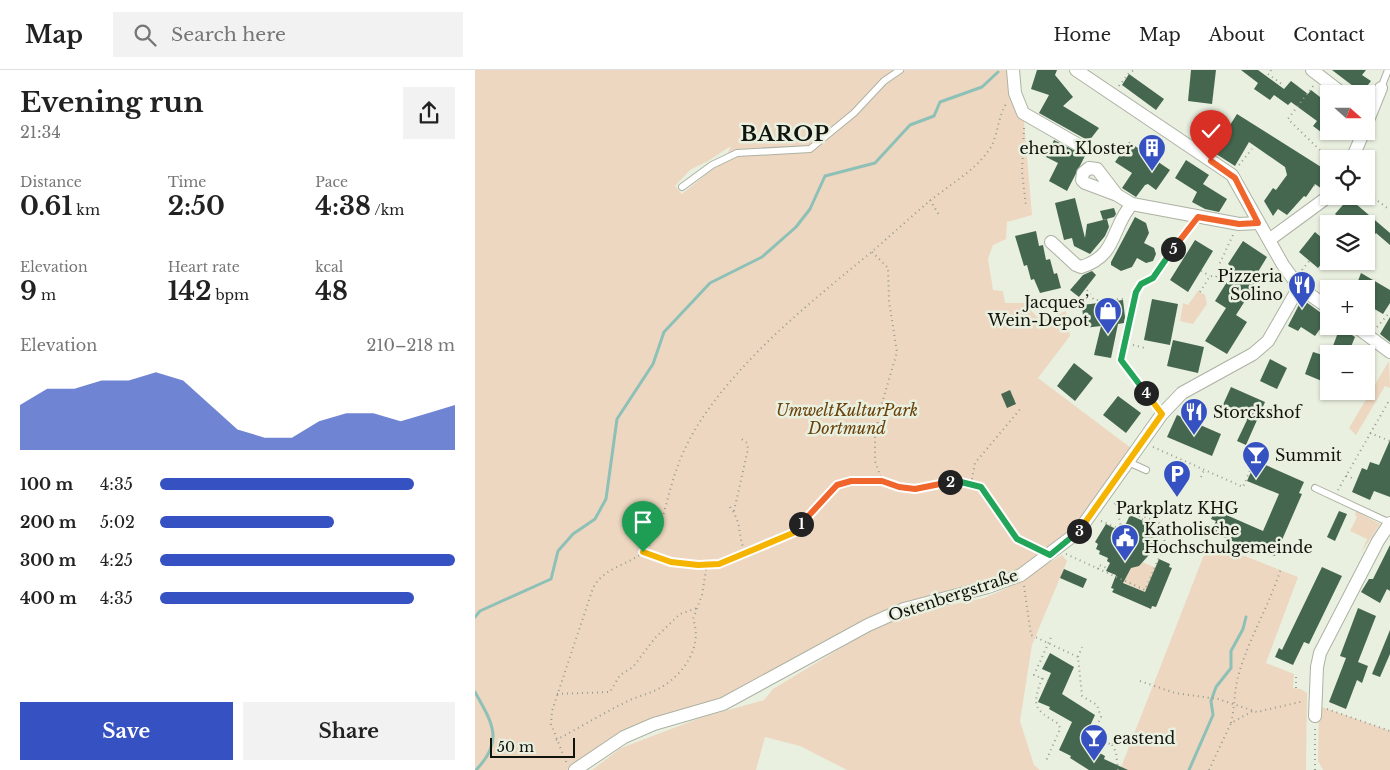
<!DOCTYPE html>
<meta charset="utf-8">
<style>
body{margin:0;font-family:"Libre Baskerville",serif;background:#f2f2f2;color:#222;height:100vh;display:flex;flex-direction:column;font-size:19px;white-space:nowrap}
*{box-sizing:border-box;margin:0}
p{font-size:16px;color:#767676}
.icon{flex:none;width:28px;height:28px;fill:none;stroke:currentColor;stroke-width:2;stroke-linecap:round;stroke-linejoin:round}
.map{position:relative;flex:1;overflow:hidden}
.details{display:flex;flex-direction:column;background:#fff;width:475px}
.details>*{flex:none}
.needle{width:32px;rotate:111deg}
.controls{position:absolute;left:845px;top:15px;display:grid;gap:10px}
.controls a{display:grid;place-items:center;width:55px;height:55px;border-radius:0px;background:#fff;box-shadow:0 1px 4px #0004;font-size:25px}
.scale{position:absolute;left:15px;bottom:12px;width:85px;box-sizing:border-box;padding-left:5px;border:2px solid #11130d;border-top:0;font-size:14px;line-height:18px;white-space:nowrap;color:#11130d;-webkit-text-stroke:4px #eaf0e0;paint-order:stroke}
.pin{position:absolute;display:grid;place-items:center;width:42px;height:42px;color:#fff;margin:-51px -21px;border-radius:50% 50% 50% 0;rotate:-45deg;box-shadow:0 0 5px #0007}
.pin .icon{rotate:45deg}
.km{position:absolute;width:25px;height:25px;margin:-12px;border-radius:50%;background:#222;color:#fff;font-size:14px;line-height:25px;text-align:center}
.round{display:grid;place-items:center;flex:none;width:52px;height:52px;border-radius:0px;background:#f2f2f2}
.head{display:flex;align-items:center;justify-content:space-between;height:85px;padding:0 20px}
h1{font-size:28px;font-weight:700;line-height:38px}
.stats{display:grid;grid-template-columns:repeat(3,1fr);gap:8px;height:85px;padding:5px 20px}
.stats div{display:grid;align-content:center}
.stats b{font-size:25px;font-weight:700}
.stats small{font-size:14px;font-weight:400}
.stats p{font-size:14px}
.chart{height:140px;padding:10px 20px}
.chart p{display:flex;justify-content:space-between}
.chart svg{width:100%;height:90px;margin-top:5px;fill:#3551c2;opacity:.7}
.button{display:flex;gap:10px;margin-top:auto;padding:10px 20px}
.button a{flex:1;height:58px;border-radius:0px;background:#3551c2;color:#fff;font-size:20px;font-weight:700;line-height:58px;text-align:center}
.button a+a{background:#f2f2f2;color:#222}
ul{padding:0 20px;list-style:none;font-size:16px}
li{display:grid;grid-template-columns:80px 60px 1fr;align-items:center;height:38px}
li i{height:12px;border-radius:6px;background:#3551c2}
header{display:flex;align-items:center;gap:30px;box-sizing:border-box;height:70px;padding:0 25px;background:#fff;border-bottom:1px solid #e0e0e0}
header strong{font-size:24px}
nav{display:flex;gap:28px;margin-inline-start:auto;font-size:18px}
.search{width:350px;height:45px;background:#f2f2f2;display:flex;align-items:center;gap:12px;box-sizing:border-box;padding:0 18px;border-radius:0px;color:#767676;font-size:19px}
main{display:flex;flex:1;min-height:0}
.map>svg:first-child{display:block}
.green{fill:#edd7c0;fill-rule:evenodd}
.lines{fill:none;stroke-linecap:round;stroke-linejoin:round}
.stream{stroke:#8dc0b7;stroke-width:3}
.building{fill:#45674f}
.lane-casing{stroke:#acb2a3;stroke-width:8}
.street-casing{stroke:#acb2a3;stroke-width:14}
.path{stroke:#979c90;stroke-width:2;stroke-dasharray:1 4;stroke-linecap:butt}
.lane{stroke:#fff;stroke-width:6}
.street{stroke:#fff;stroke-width:12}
.split-1-casing{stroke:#fff;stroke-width:10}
.split-2-casing{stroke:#fff;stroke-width:10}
.split-3-casing{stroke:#fff;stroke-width:10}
.split-4-casing{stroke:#fff;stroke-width:10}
.split-5-casing{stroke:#fff;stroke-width:10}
.split-6-casing{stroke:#fff;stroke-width:10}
.split-1{stroke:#f5b400;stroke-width:6}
.split-2{stroke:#f0652b;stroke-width:6}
.split-3{stroke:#22a559;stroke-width:6}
.split-4{stroke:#f5b400;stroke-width:6}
.split-5{stroke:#22a559;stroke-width:6}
.split-6{stroke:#f0652b;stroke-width:6}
.labels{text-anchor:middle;stroke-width:5;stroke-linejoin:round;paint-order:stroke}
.poi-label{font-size:16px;fill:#11130d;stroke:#eaf0e0;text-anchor:start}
.park-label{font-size:16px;font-style:italic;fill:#69410a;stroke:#eaf0e0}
.street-label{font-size:16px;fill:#11130d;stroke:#eaf0e0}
.district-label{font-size:21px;font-weight:bold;letter-spacing:1px;fill:#11130d;stroke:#eaf0e0}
</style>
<header>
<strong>Map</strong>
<div class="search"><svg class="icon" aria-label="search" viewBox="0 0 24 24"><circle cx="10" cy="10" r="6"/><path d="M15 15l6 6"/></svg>Search here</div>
<nav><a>Home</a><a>Map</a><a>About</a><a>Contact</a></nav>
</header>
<main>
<section class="details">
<div class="head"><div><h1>Evening run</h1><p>21:34</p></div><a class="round"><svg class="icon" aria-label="share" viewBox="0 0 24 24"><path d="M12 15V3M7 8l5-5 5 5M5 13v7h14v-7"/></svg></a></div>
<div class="stats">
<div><p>Distance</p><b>0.61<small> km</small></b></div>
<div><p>Time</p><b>2:50</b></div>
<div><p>Pace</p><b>4:38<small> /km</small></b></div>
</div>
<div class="stats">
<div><p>Elevation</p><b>9<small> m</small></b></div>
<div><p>Heart rate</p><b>142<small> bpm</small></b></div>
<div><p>kcal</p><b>48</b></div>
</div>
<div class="chart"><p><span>Elevation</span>210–218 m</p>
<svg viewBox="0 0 160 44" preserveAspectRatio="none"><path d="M0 44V22L10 14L20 14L30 10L40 10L50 6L60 10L70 22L80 34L90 38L100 38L110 30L120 26L130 26L140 30L150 26L160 22V44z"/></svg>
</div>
<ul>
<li><b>100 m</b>4:35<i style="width:86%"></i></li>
<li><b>200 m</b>5:02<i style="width:59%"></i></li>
<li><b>300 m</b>4:25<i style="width:100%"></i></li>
<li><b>400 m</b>4:35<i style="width:86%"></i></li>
</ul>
<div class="button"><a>Save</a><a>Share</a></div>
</section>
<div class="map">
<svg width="915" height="700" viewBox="0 0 915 700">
<rect width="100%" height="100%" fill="#eaf0e0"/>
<!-- green -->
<g class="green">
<path d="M0 0H538L540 23 549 51 557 145 532 152 531 169 518 175 513 189 518 220 528 221 530 233H549L566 251 591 241 595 266 563 308 656 378 598 460 545 500 513 513 459 526 246 631 108 689 92 700H0ZM256 76 250 89 207 124 200 116 215 100 233 91Z"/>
<polygon points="723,221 730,225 732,234 718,254 705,251 708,233 713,235"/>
<polygon points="914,291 915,318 910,316 881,365 874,358"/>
<polygon points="881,441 905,454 886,483 892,469 875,461 882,447 880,445"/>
<polygon points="734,472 823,507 791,593 819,604 818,618 826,619 832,623 831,700 645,700"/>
<polygon points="587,485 592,491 557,575 545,651 559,695 565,700 372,700 325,676 290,667 281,700 117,700 146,678 225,648 289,630 298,619 389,564 436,543 509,528 530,519"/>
<polygon points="667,492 681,498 670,522 648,512 656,497 664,496"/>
<polygon points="844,636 915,661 915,700 848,700 843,691"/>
</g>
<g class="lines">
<!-- stream -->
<g class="stream">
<polyline points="0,547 5,541 76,509 83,481 98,464 120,449 131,429 142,349 178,294 189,262 235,213 287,187 321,157 335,139 350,106 400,93 435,55 459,46 465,32 507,17 523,2"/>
<path d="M0 622C18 654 29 671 1 700"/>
<polyline points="714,700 738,645 736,631 741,617 756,598 756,581 768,559 771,547"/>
</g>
</g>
<!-- building -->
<g class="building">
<polygon points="562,0 582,0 580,5 598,27 588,36 624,58 614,71 564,43 574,25 556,19"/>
<polygon points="716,0 741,0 737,34 713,31"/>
<polygon points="766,0 783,0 809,19 816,11 833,24 836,20 854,34 854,60 850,57 846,62 838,56 842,51 816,32 813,35 799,25 795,30 779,19 783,13"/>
<polygon points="857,0 891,0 887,5 896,11 886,24 882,24 876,19 878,16"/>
<polygon points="654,4 689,29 681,40 647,15"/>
<polygon points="762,44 854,102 854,113 847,119 840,114 831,127 829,126 812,145 803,139 798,146 789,131 798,118 801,120 812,105 810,97 774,72 760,96 738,82"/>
<polygon points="579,70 610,86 592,121 574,111 583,93 571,87"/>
<polygon points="654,72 695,100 681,120 673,114 670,115 661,127 647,118 657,103 640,92"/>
<polygon points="711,90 734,105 728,114 752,129 744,142 730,139 717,132 722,122 700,108"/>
<polygon points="600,128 610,168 612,154 632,149 634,157 630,166 615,184 599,176 597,168 589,170 580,133"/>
<polygon points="874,128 915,163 915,175 901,163 891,175 891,154 872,154 860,144"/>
<polygon points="639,138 641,144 639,147 628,150 625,141"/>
<polygon points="660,147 671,153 674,163 669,173 679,178 681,184 678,191 671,193 662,188 657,197 646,201 636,195 636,192"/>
<polygon points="561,161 564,176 568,175 571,190 575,189 579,204 582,203 586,218 565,223 559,209 556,210 552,195 549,196 540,166"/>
<polygon points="840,162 854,174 854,185 843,198 824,182"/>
<polygon points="720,170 738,181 713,222 695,210"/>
<polygon points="768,171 792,187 778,210 782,212 761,245 772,252 752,284 730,271 751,238 740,231 760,199 753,194"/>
<polygon points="617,201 621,205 604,227 595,220 608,205"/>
<polygon points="886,203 915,220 915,233 908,244 891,234 891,219 880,219"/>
<polygon points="677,229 703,234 695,275 669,270"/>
<polygon points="827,229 853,248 840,266 826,257 823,261 813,256"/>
<polygon points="648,230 650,247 649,253 643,254 636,288 619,285 626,256 609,258 607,235"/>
<polygon points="915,247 915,272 905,264"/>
<polygon points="865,257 880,267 873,284 855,284"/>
<polygon points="698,270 729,277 723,303 692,296"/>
<polygon points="838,282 854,287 854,314 830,304"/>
<polygon points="795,289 812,298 802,319 785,311"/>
<polygon points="599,293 618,308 600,331 582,316"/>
<polygon points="756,317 790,332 771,375 762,371 772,350 746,339"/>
<polygon points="535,320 541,334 532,338 526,324"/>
<polygon points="643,326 666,343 651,363 628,345"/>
<polygon points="702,345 746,364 737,386 692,367"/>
<polygon points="915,370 915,427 899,421 895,430 877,422 887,398 892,400 895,392 904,395"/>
<polygon points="786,393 829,412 824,423 827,424 800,486 789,482 788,484 736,462 741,451 736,449 740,440 788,461 804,424 772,411 776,402 781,404"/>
<polygon points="864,441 872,444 860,471 852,467"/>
<polygon points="655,445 677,455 675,460 681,462 677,471 682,476 664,496 656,498 648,513 670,522 684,489 695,494 694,497 697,498 681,537 677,536 676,539 637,522 639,519 636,518 641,505 631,501 635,493 632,491 633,488 624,484 625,481 621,479 623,474 620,472 631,454 647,462"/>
<polygon points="915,475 915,521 912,519 905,533 886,522 894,509 898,509"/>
<polygon points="847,497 867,506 834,574 829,572 818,595 800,587 804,578 807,580"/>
<polygon points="589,499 612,509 608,518 585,508"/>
<polygon points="883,538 901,546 883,592 893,596 887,613 882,610 871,639 854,632 871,588 865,586"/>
<polygon points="915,560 915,584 905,607 897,604"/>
<polygon points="575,583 599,597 587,624 620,645 607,673 630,686 629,689 653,700 614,700 595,688 596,686 584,680 597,652 574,639 575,637 563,632 576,603 567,599"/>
</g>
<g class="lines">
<defs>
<g id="lane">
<polyline points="906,18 913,0"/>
<polyline points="207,117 237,95 262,83 335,79 379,43 409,11 425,0"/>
<polyline points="687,344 646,290 661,222 666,214 678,208 704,170 723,147"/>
<polyline points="653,392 671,400"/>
<polyline points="840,418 915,453"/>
</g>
<g id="street">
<polyline points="538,0 540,23 548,43 609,78"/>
<polyline points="601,0 757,105 808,195 824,217 854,238"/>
<polyline points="837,0 868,24"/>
<polyline points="891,55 906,18"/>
<polyline points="877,89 889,61"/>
<polyline points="642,125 610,113 607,110 608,103 614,98 622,99 642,125 657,134 764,154 783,153"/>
<polyline points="794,170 854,126"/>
<path d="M576 172 601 195 606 197C643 186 636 157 657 134"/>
<polyline points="880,256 915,282"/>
<polyline points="840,646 842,597 845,583 903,471 915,453"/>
<polyline points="100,700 149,667 179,654 248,634 393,555 429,539 513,517 546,505 603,462 687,344 707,323 778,284 793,271 824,217"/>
</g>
</defs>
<!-- lane casing -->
<use href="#lane" class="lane-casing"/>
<!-- street casing -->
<use href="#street" class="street-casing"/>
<!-- path -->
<g class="path">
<polyline points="796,0 793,4 808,15"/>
<polyline points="644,16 654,3 659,0"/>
<polyline points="838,16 813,49 854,89"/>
<polyline points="549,58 547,102 551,136"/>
<polyline points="764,95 777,79"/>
<polyline points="839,115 843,118"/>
<polyline points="891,122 915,140"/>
<polyline points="455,130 464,145"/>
<polyline points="397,182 413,198 414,231 422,282 405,340 400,367 400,391 407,411 433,419 486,412 506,417 542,469 561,479"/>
<polyline points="827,200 835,190"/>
<polyline points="726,201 735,206"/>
<polyline points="612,220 619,230 650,229"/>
<polyline points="725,222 735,206 741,207 745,200 744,195 758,165"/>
<polyline points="902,257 915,242"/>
<polyline points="658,275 670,278"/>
<polyline points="895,363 915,371"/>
<polyline points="678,377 768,417 780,389 795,374"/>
<polyline points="772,384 774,379"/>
<polyline points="871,406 877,408"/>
<polyline points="726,407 729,400"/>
<polyline points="496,414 500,393 547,337"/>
<polyline points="863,420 915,329"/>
<polyline points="639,433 665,445 664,448 677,453 677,451"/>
<polyline points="641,434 647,462"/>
<path d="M255 437C268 455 262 464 270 482"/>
<polyline points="259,441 273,379 272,373 265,368"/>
<polyline points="626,451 647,460"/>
<polyline points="169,483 196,492 223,495 244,494 318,463 362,415 375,411 407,411"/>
<polyline points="591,484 670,520 690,474 687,454 665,445"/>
<polyline points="623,499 624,495 632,498"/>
<polyline points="549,516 556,565 603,587 607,626 622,635 626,647 617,666 637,675 643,663"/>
<polyline points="603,587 607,577"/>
<path d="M567 608C557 636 558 639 584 654L585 659 571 691"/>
<polyline points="573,611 559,605 577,565"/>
<polyline points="665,611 700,623 743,629 782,642 829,631"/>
<polyline points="821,618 821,606"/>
<polyline points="82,624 135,622 145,605 158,597 180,568 205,544 222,538"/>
<polyline points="852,639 915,661"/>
<path d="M756 653C760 636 759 620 764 603 775 566 795 534 806 498"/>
<polyline points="611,666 617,666"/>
<path d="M81 670C106 657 130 642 155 630 164 626 173 624 181 620 206 608 229 578 218 549L227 525 232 494"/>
<polyline points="637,675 641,682 643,700"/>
<path d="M91 692 76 654 77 641 118 518C131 494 160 495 174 476 189 454 192 426 201 401 214 361 242 325 270 295 306 256 348 222 388 189 410 171 430 152 451 134 472 116 501 101 516 77 523 64 523 47 531 34"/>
<polyline points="734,700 756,653 778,641"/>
<polyline points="840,700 840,657"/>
</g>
<!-- lane -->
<use href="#lane" class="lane"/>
<!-- street -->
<use href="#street" class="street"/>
</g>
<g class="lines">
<defs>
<polyline id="split-1" points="168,482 196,492 223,495 244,494 318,463 326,454"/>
<polyline id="split-2" points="326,454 362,415 376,411 407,411 424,417 440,419 475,412"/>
<polyline id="split-3" points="475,412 486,412 506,417 542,469 575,485 604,461"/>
<polyline id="split-4" points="604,461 687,344 671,323"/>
<polyline id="split-5" points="671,323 646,290 661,222 666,214 678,208 698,179"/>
<polyline id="split-6" points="698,179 723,147 764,154 783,153 760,108 736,91"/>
</defs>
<!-- split-1 casing -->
<use href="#split-1" class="split-1-casing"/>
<!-- split-2 casing -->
<use href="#split-2" class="split-2-casing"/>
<!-- split-3 casing -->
<use href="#split-3" class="split-3-casing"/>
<!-- split-4 casing -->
<use href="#split-4" class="split-4-casing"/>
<!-- split-5 casing -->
<use href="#split-5" class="split-5-casing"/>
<!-- split-6 casing -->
<use href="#split-6" class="split-6-casing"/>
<!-- split-1 -->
<use href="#split-1" class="split-1"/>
<!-- split-2 -->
<use href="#split-2" class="split-2"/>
<!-- split-3 -->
<use href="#split-3" class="split-3"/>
<!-- split-4 -->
<use href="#split-4" class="split-4"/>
<!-- split-5 -->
<use href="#split-5" class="split-5"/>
<!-- split-6 -->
<use href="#split-6" class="split-6"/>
</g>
<!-- icons -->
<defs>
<symbol id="building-pin" viewBox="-11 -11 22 30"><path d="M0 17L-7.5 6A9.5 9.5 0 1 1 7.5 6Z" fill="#3551c2" stroke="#eaf0e0"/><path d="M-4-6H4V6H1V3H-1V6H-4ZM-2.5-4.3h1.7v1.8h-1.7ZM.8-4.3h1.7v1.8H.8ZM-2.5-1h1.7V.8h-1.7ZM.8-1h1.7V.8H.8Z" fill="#fff"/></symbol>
<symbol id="restaurant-pin" viewBox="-11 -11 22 30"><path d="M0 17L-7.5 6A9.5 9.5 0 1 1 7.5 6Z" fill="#3551c2" stroke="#eaf0e0"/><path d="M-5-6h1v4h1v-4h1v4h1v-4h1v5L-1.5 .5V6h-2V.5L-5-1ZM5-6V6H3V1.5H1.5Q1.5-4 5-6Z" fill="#fff"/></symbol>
<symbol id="shop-pin" viewBox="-11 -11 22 30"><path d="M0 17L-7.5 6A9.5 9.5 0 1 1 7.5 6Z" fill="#3551c2" stroke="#eaf0e0"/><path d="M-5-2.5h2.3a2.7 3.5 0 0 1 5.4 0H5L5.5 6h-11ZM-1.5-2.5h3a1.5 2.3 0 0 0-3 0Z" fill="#fff"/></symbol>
<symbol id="bar-pin" viewBox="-11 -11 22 30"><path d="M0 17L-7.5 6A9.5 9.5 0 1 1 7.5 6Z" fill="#3551c2" stroke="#eaf0e0"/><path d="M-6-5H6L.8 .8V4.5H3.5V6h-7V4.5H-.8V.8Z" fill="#fff"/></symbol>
<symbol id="parking-pin" viewBox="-11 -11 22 30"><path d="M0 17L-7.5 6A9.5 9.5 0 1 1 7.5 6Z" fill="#3551c2" stroke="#eaf0e0"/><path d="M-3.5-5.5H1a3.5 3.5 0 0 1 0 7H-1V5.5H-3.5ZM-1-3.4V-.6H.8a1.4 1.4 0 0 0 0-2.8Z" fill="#fff"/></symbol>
<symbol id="civic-pin" viewBox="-11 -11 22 30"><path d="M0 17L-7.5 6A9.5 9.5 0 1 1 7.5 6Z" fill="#3551c2" stroke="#eaf0e0"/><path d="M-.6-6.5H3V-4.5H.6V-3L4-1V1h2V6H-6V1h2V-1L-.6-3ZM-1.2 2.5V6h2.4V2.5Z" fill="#fff"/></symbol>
</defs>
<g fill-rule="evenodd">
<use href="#building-pin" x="661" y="62" width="32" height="43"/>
<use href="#restaurant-pin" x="811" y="199" width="32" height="43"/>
<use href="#shop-pin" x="617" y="225" width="32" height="43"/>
<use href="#restaurant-pin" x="703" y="326" width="32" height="43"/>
<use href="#bar-pin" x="765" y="369" width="32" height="43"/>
<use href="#parking-pin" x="686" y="388" width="32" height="43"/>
<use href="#civic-pin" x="634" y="452" width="32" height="43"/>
<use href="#bar-pin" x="603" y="652" width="32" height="43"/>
</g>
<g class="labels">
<!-- poi labels -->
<g class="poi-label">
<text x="658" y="84" text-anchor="end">ehem. Kloster</text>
<text x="808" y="212" text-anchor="end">Pizzeria<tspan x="808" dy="18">Solino</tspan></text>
<text x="614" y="238" text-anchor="end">Jacques’<tspan x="614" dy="18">Wein-Depot</tspan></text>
<text x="738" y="348">Storckshof</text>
<text x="800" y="391">Summit</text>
<text x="702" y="444" text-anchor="middle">Parkplatz KHG</text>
<text x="669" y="465">Katholische<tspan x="669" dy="18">Hochschulgemeinde</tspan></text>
<text x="638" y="674">eastend</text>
</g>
<!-- park labels -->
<g class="park-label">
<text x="372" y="346">UmweltKulturPark<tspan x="372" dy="18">Dortmund</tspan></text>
</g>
<!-- street labels -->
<g class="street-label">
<text transform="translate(478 525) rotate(-18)" y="6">Ostenbergstraße</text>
</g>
<!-- district labels -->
<g class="district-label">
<text x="310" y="71">BAROP</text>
</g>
</g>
</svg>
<div class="controls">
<a><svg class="needle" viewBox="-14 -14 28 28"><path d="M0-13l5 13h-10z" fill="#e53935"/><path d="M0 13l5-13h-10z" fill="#767676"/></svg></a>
<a><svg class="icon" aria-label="locate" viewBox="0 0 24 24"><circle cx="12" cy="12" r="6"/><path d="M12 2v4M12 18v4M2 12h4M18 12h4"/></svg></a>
<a><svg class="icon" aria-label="layers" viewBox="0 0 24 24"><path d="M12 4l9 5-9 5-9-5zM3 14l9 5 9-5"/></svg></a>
<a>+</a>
<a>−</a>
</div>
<div class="scale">50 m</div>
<div class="pin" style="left:168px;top:482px;background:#1e9e55"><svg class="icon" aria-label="arrive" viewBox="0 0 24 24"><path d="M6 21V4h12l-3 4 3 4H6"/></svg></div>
<div class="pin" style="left:736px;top:91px;background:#d93025"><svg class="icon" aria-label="check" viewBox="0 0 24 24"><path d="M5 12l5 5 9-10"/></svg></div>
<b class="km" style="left:326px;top:454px">1</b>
<b class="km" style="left:475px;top:412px">2</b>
<b class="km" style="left:604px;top:461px">3</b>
<b class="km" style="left:671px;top:323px">4</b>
<b class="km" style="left:698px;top:179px">5</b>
</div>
</main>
